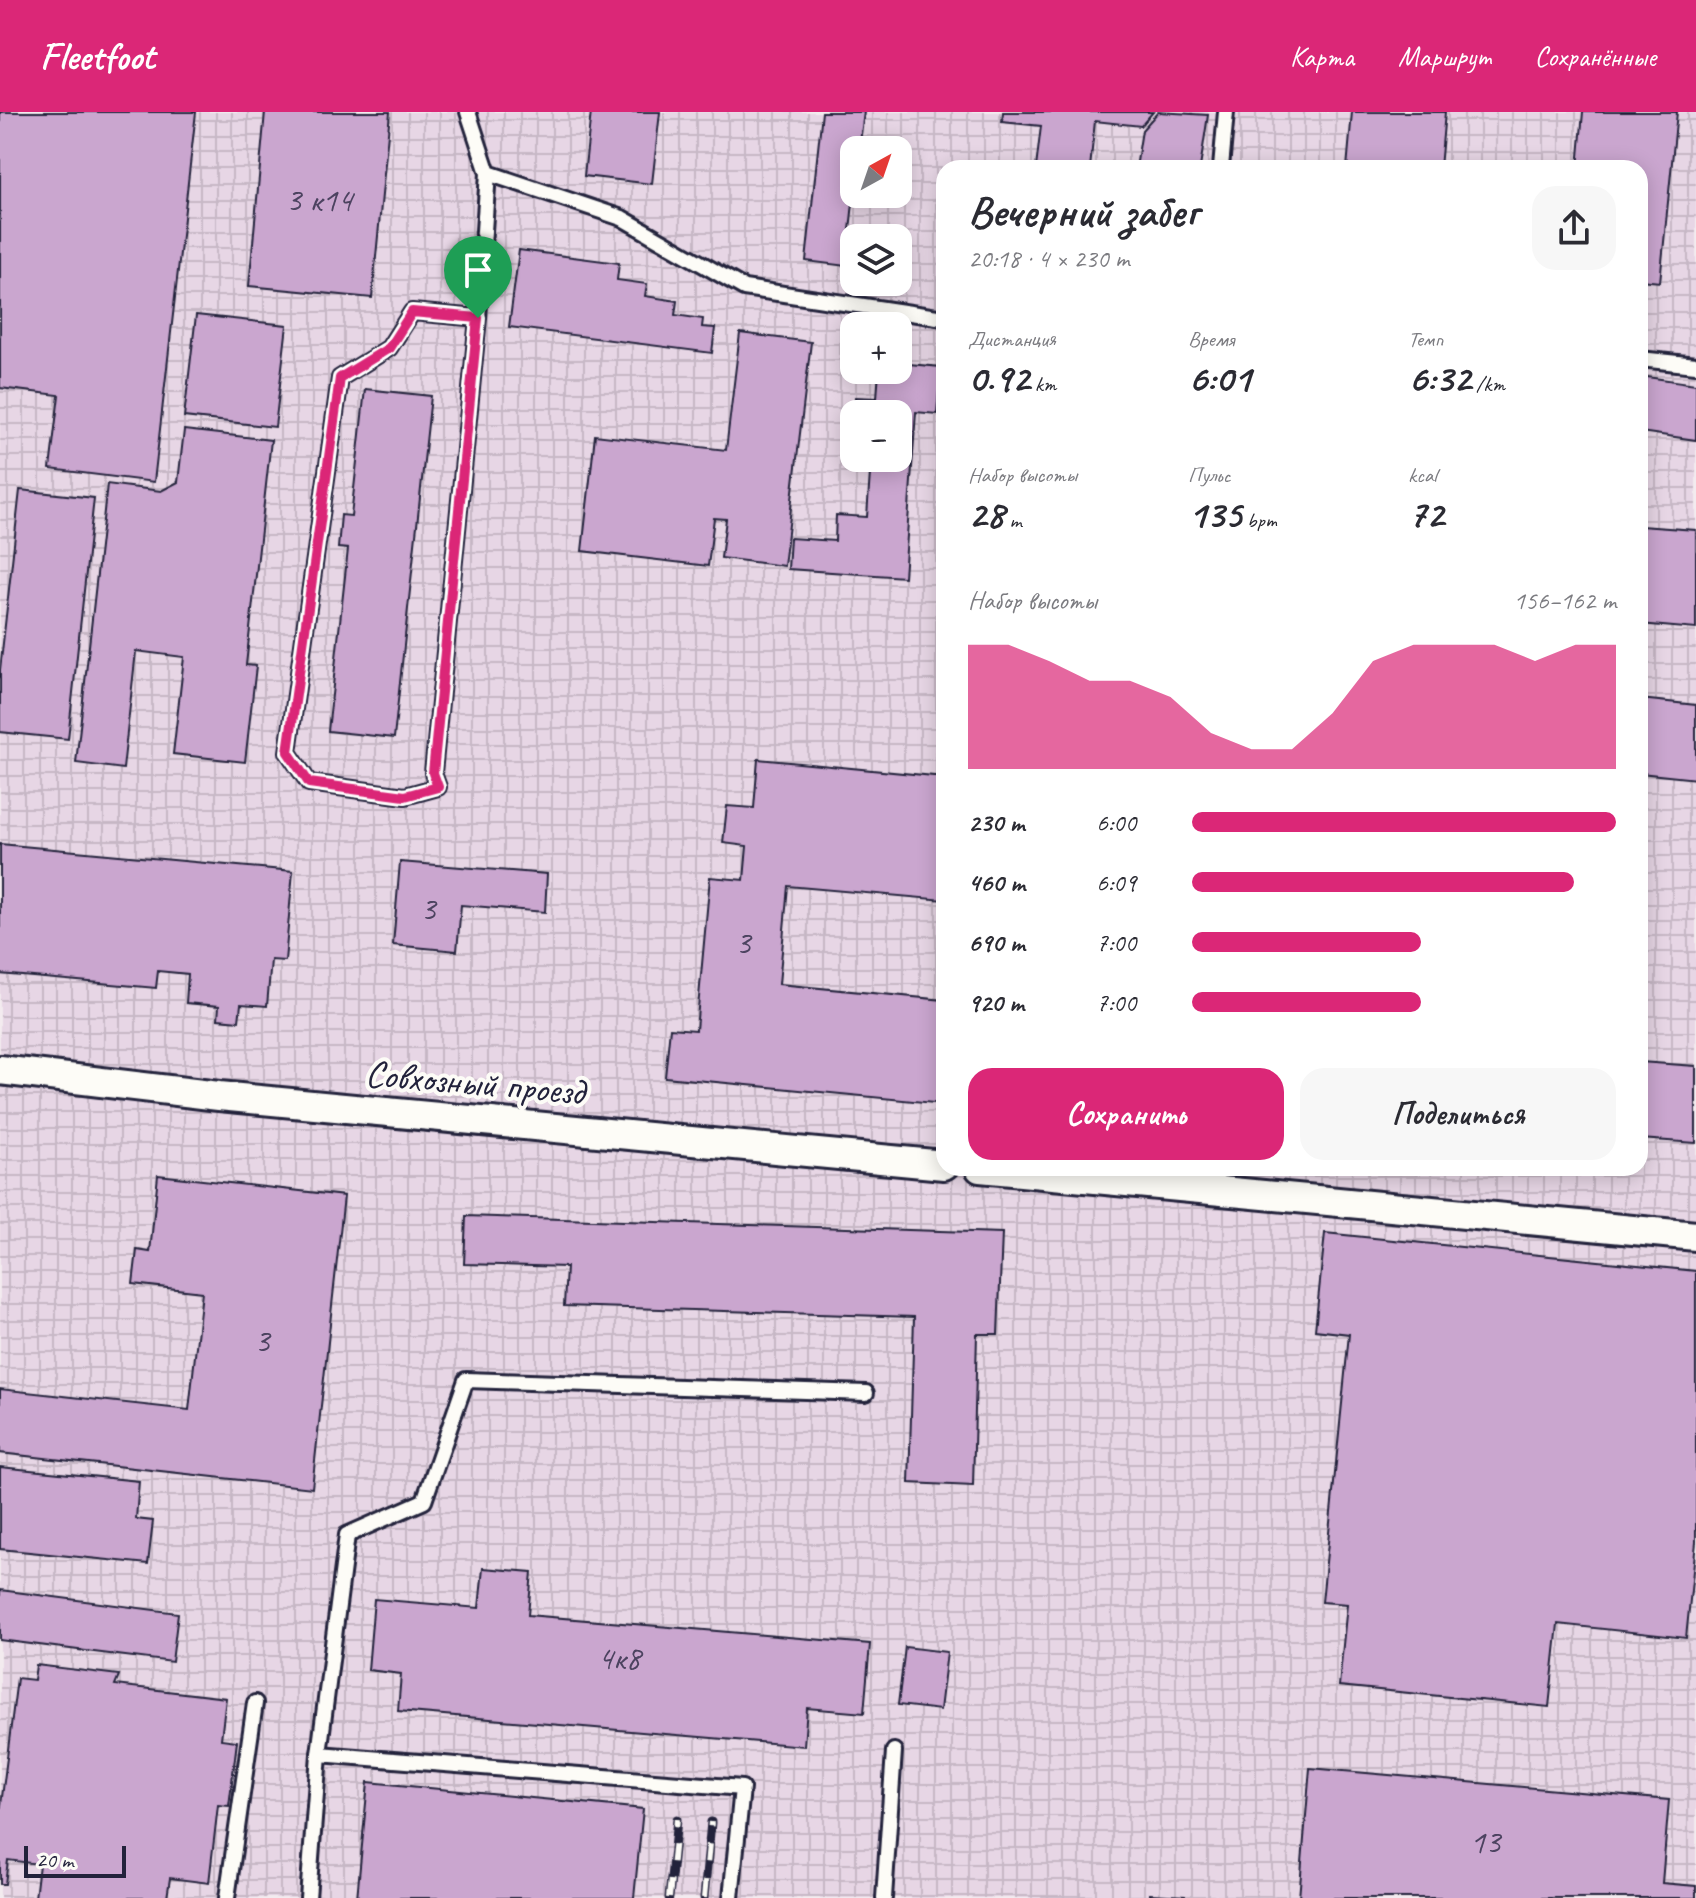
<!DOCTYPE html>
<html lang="ru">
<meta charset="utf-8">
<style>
body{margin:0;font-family:Caveat,sans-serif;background:#f7f7f7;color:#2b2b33;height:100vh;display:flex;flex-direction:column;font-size:30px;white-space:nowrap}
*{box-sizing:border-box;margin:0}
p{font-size:26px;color:#7c7c81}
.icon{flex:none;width:44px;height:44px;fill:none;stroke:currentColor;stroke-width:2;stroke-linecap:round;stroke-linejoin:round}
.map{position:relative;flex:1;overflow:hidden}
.details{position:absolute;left:936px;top:48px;width:712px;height:1016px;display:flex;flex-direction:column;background:#fff;border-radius:24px;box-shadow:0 4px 20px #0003}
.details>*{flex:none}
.needle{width:52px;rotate:40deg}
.fabs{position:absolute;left:840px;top:24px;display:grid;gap:16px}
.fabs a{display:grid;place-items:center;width:72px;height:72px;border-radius:16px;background:#fff;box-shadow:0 4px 20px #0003;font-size:40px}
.scale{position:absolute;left:24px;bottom:20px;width:102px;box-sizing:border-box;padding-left:8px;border:4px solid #22223b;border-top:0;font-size:22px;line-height:28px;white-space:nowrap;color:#22223b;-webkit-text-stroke:6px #fdfcf7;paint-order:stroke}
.pin{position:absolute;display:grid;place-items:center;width:68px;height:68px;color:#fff;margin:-82px -34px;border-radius:50% 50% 50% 0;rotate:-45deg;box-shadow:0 0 8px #0007}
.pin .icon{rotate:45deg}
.round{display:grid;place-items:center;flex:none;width:84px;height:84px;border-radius:24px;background:#f7f7f7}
.overview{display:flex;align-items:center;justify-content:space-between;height:136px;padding:0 32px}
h1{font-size:44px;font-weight:700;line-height:60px}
.stats{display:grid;grid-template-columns:repeat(3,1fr);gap:12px;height:136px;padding:8px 32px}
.stats div{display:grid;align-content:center}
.stats b{font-size:40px;font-weight:700}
.stats small{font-size:22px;font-weight:400}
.stats p{font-size:22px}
.chart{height:224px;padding:16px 32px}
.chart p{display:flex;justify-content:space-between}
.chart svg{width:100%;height:144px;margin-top:8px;fill:#db2777;opacity:.7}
.primary-button{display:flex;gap:16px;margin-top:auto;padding:16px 32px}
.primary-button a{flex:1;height:92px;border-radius:24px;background:#db2777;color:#fff;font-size:32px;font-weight:700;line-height:92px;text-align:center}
.primary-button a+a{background:#f7f7f7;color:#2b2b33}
ul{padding:0 32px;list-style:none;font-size:26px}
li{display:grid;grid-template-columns:128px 96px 1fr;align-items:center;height:60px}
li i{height:20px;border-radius:10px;background:#db2777}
header{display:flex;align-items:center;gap:48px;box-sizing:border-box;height:112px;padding:0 40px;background:#db2777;color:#fff}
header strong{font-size:38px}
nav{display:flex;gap:44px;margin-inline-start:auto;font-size:28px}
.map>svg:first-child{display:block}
.industrial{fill:url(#industrial-grid);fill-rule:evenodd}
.building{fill:#caa6cf;stroke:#22223b;stroke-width:2}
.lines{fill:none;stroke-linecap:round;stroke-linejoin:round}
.service-casing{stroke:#22223b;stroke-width:20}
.minor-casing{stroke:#22223b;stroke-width:34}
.service{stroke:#fdfcf7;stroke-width:14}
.minor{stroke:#fdfcf7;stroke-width:28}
.rail-casing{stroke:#22223b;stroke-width:9}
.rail{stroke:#fdfcf7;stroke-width:6;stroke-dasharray:18;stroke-linecap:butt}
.route-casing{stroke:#fff;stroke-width:16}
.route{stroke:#db2777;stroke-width:10}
.labels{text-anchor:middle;stroke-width:8;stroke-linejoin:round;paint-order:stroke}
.number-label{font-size:34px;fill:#4c4360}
.street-label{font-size:38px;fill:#22223b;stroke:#fdfcf7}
</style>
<header>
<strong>Fleetfoot</strong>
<nav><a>Карта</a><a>Маршрут</a><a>Сохранённые</a></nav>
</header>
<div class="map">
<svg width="1696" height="1786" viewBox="0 0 1696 1786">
<defs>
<pattern id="industrial-grid" width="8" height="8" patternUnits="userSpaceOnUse" patternTransform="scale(2)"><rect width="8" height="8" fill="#e7d6e5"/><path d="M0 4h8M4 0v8" fill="none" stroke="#c6b7c5"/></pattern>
</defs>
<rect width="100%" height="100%" fill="#f3ebef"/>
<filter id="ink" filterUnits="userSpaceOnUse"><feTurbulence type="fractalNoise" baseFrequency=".0125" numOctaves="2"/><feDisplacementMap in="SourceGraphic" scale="16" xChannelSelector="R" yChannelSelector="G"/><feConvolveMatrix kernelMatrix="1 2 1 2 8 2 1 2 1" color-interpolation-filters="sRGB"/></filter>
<g filter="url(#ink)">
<!-- industrial -->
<path class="industrial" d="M0 0H1696V1786H0ZM854 38H898V82H854ZM944 56H1640V1056H944ZM854 126H898V170H854ZM854 214H898V258H854ZM854 302H898V346H854Z"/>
<!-- building -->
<g class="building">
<polygon points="0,0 196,0 154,370 50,357 59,283 0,276"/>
<polygon points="265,0 390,0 372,186 249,174"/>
<polygon points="591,0 660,0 652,72 584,64"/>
<polygon points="822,0 864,0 859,38 854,38 854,82 846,154 806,149"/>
<polygon points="1003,0 1153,0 1141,14 1095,9 1090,56 1036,56 1041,14 1002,10"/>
<polygon points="1158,0 1208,3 1200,56 1136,56 1142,18"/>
<polygon points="1352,0 1445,0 1440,56 1347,56"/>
<polygon points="1583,0 1677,0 1660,170 1640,168 1640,56 1578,56"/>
<polygon points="519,138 619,151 617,168 647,172 645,184 677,189 675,203 703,207 702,215 715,216 712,241 509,215"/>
<polygon points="196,203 287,213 275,315 184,305"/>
<polygon points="740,221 811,230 784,454 721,446 726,407 714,406 708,454 582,439 595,323 726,338"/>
<polygon points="898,251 941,255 937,302 916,300 904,465 788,457 790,426 835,429 836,403 867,405 871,346 898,346 898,302 854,302 853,319 855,285 877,286 879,258 898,258"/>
<polygon points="1640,264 1696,272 1696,328 1640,320"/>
<polygon points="365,277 431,284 394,626 328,619 348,437 338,436 341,403 351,404"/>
<polygon points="184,318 271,328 246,553 256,554 245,650 173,642 184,545 136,539 123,657 76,651 107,372 161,379 178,370"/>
<polygon points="20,378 94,386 68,627 0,620 0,558"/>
<polygon points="1640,414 1696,418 1696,517 1640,512"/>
<polygon points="1640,587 1696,593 1696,667 1640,661"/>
<polygon points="758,647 944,665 944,788 788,774 779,872 944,888 944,992 665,965 670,916 696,918 710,765 744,768 747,734 723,731 727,694 754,696"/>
<polygon points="0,732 293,759 285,849 271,848 267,894 241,892 239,909 218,907 219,894 186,891 188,862 158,859 156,876 0,862"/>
<polygon points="400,750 547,762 545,800 461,793 457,839 393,833"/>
<polygon points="1640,950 1696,954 1696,1031 1640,1027"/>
<polygon points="158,1063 344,1084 312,1376 0,1341 0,1277 189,1298 202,1180 133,1172 137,1138 150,1140"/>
<polygon points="466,1104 1002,1121 998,1222 977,1222 973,1374 909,1371 914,1205 564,1194 566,1155 464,1152"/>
<polygon points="1325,1121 1696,1159 1696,1430 1686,1526 1558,1512 1549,1595 1339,1574 1347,1492 1322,1490 1349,1222 1315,1218"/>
<polygon points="0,1355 139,1369 136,1407 153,1409 148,1452 0,1437"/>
<polygon points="483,1456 532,1460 528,1503 870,1532 864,1601 807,1596 804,1634 398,1599 401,1562 368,1558 374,1487 479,1496"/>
<polygon points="0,1478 178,1501 172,1550 0,1528"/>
<polygon points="905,1535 947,1540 940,1598 898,1593"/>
<polygon points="36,1553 119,1563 115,1573 226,1586 221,1627 237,1629 229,1694 218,1693 209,1771 170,1766 167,1786 35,1786 39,1752 8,1748 5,1772 0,1772 0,1701 17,1566 34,1568"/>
<polygon points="1310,1656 1669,1688 1662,1771 1696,1774 1696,1786 1299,1786"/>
<polygon points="368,1670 643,1697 634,1786 357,1786"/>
<polygon points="1150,1782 1185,1784 1185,1786 1150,1786"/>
</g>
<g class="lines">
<defs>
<g id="service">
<polyline points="468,0 488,61 622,106 744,176 944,206"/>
<polyline points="1221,56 1226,0"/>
<polyline points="478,206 412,200 389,236 340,266 288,640 309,671 405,684 438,675 433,661 478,206 488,61"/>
<polyline points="1640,247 1696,253"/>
<polyline points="319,1642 742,1676 731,1786"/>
<polyline points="227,1786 255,1591"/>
<polyline points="308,1786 319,1642 347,1423 424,1389 466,1268 866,1281"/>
<polyline points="884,1786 894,1639"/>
</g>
<g id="minor">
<polyline points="0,958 219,984 944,1053"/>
<polyline points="980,1056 1696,1124"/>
</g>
</defs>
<!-- service casing -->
<use href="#service" class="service-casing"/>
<!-- minor casing -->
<use href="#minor" class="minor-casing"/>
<!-- service -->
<use href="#service" class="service"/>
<!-- minor -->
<use href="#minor" class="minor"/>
<defs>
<g id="rail">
<polyline points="669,1786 677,1707"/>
<polyline points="704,1786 711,1710"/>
</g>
</defs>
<!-- rail casing -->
<use href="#rail" class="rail-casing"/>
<!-- rail -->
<use href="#rail" class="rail"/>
</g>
</g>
<g class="lines" filter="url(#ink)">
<defs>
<polygon id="route" points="412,200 478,206 433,661 438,675 405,684 309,671 288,640 340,266 389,236"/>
</defs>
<!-- route casing -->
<use href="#route" class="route-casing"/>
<!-- route -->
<use href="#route" class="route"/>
</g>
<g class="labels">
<!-- number labels -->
<g class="number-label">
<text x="319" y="99">3 к14</text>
<text x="428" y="808">3</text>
<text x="743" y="842">3</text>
<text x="262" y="1240">3</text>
<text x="619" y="1557">4к8</text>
<text x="1485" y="1741">13</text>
</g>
<!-- street labels -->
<g class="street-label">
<text transform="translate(475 970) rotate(5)" y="13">Совхозный проезд</text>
</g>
</g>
</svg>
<div class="fabs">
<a><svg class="needle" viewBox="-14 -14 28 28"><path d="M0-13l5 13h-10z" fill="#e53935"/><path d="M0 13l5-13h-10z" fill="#7c7c81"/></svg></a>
<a><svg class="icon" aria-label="layers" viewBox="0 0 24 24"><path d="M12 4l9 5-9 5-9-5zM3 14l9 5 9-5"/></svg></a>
<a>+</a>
<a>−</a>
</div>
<div class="scale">20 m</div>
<div class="pin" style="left:478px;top:206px;background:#1e9e55"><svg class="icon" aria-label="arrive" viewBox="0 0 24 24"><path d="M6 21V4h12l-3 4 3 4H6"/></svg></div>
<section class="details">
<div class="overview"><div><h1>Вечерний забег</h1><p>20:18 · 4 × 230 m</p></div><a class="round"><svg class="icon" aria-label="share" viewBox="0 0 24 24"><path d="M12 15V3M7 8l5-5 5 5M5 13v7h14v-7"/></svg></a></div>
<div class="stats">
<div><p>Дистанция</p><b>0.92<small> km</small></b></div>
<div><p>Время</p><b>6:01</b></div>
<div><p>Темп</p><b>6:32<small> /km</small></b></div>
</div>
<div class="stats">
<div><p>Набор высоты</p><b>28<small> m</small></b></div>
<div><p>Пульс</p><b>135<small> bpm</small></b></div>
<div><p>kcal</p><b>72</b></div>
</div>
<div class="chart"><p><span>Набор высоты</span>156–162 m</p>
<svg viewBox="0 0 160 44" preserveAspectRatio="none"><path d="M0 44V6L10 6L20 11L30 17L40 17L50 22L60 33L70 38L80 38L90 27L100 11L110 6L120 6L130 6L140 11L150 6L160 6V44z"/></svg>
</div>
<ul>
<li><b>230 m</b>6:00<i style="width:100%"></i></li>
<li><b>460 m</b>6:09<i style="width:90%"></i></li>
<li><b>690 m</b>7:00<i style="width:54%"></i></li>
<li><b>920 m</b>7:00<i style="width:54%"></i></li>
</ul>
<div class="primary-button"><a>Сохранить</a><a>Поделиться</a></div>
</section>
</div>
